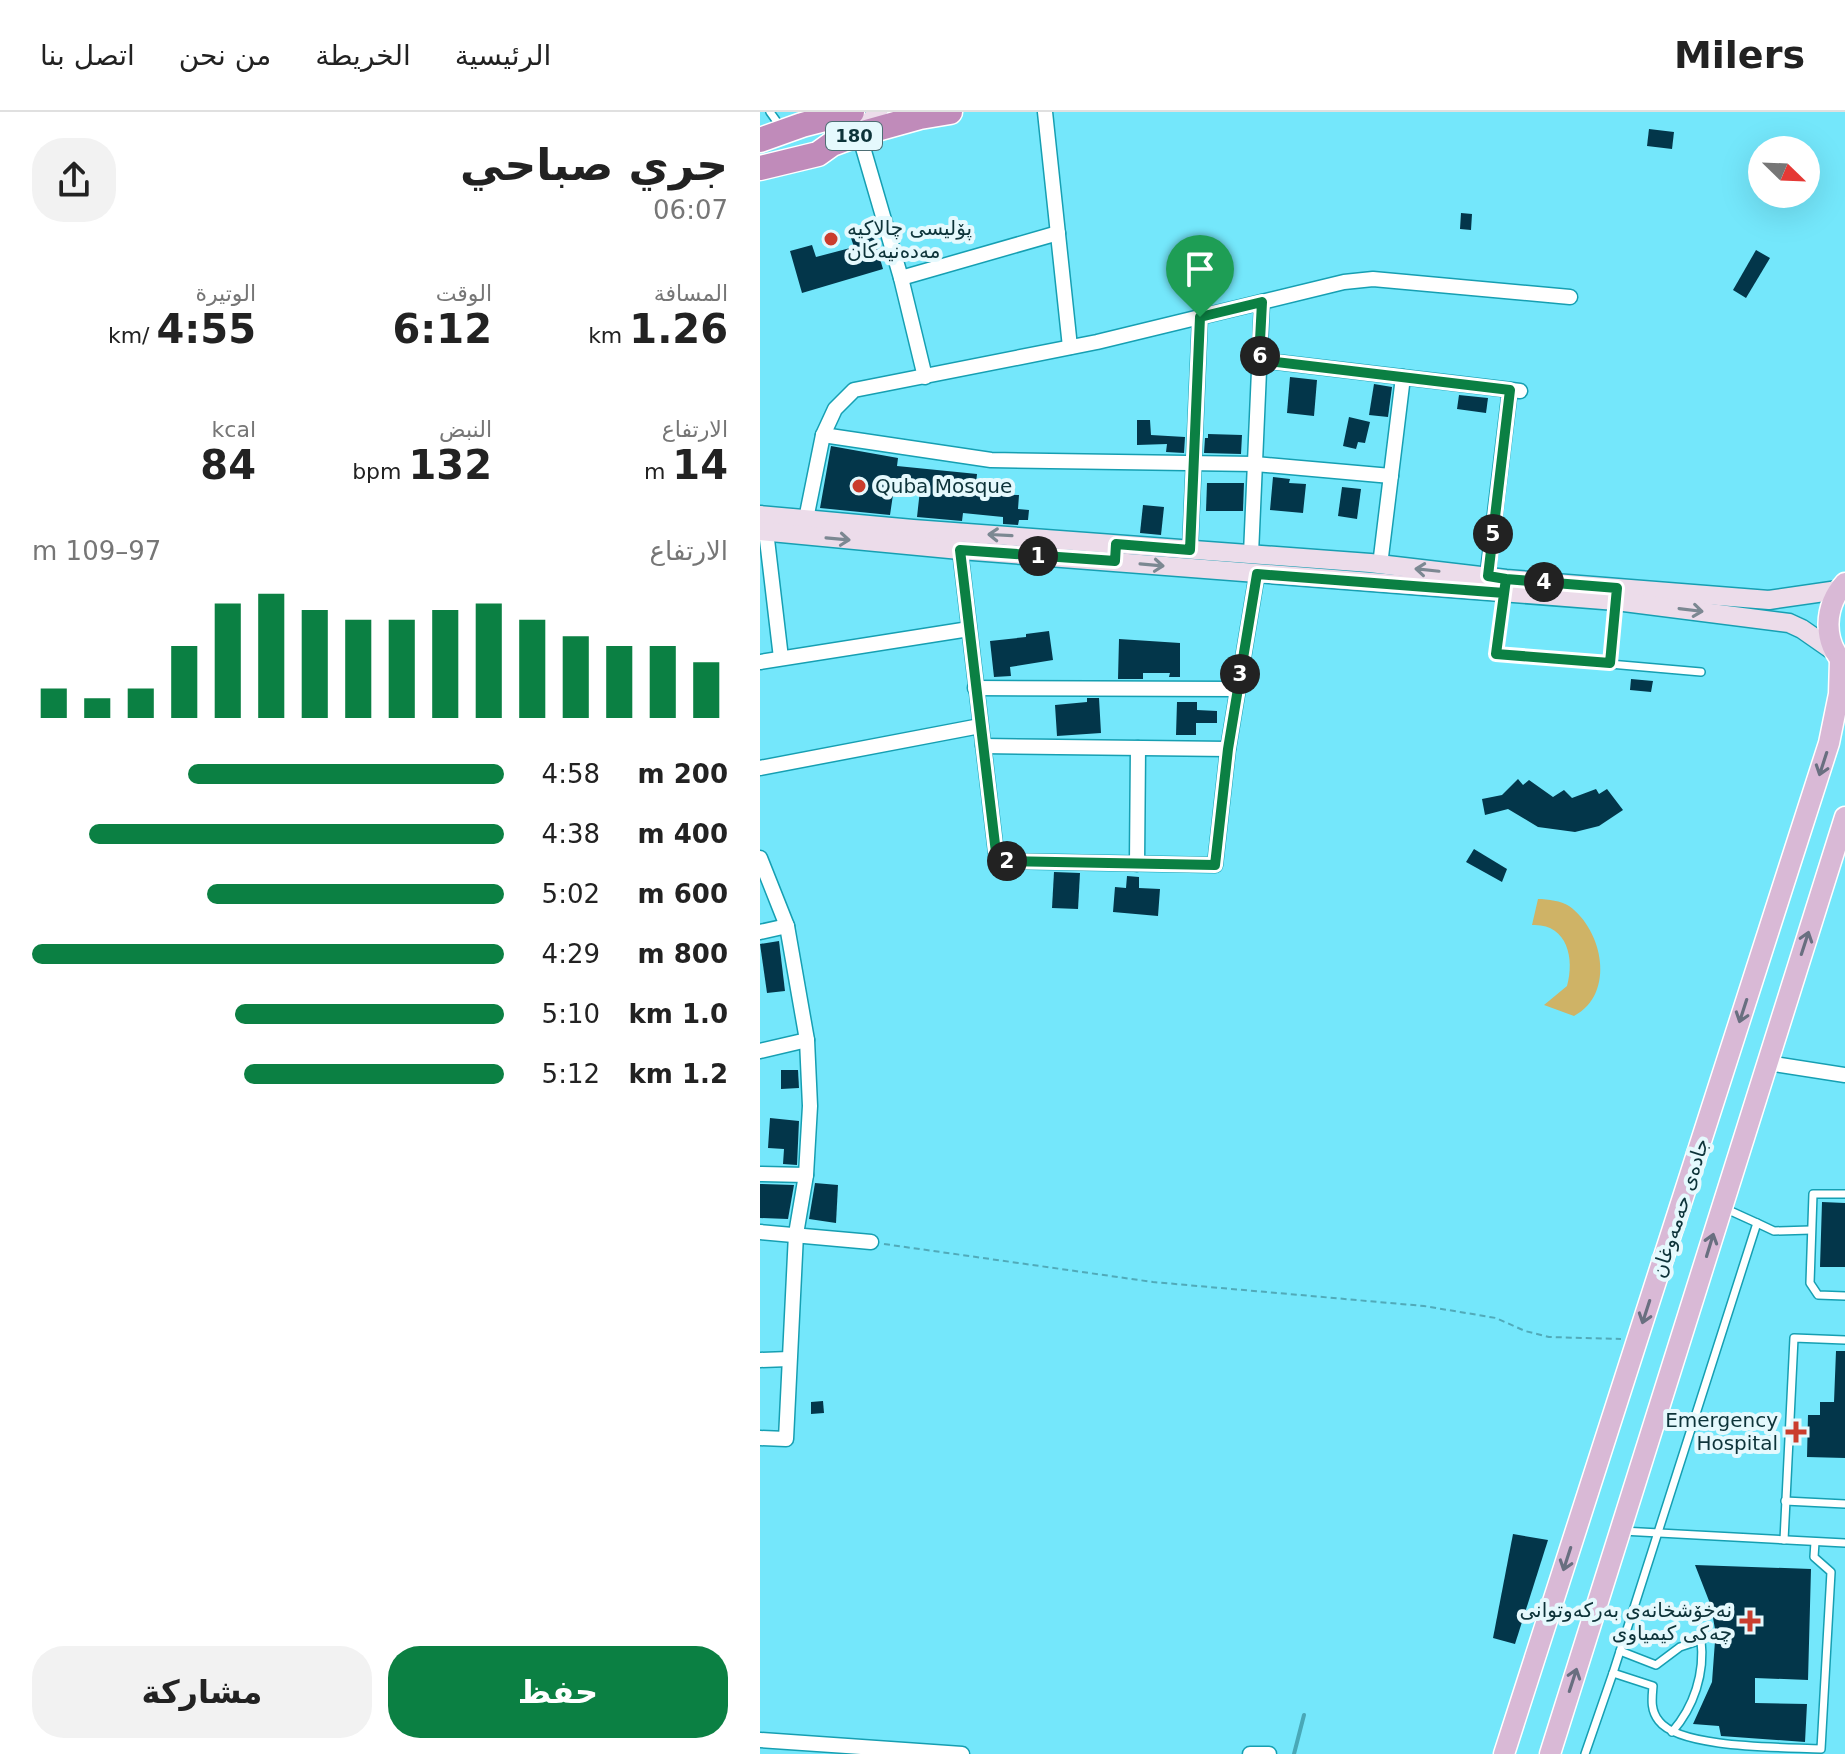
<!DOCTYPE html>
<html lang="ar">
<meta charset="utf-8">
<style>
body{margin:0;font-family:"DejaVu Sans","Noto Sans Arabic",sans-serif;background:#f2f2f2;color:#222;direction:rtl;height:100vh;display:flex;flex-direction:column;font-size:30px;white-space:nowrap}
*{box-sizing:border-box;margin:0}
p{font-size:26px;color:#767676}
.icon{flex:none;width:44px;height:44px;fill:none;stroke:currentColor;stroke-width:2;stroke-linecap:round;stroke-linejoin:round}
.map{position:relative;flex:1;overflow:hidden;direction:ltr}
.panel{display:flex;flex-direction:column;background:#fff;width:760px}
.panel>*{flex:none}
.needle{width:52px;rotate:113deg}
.buttons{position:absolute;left:988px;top:24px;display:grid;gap:16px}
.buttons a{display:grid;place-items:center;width:72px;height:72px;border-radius:50%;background:#fff;box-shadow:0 8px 32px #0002;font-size:40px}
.pin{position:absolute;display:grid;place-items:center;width:68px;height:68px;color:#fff;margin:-82px -34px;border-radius:50% 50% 50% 0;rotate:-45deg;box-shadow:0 0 8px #0007}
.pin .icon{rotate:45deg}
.km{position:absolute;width:40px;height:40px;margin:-20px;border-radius:50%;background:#222;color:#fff;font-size:22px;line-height:40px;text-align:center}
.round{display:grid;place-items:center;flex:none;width:84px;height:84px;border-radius:32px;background:#f2f2f2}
.head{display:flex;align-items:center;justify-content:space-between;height:136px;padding:0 32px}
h1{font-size:44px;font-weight:700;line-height:60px}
.figures{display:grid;grid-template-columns:repeat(3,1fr);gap:12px;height:136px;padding:8px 32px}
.figures div{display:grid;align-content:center}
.figures b{font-size:40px;font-weight:700}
.figures small{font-size:22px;font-weight:400}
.figures p{font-size:22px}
.chart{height:224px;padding:16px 32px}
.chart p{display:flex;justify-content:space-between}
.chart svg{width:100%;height:144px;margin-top:8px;stroke:#0b8043;stroke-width:6}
.button{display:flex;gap:16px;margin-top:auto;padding:16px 32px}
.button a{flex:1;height:92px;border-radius:32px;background:#0b8043;color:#fff;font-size:32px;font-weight:700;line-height:92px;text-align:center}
.button a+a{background:#f2f2f2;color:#222}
ul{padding:0 32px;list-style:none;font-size:26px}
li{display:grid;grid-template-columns:128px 96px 1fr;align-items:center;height:60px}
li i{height:20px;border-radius:10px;background:#0b8043}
header{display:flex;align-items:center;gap:48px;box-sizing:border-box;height:112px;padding:0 40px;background:#fff;border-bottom:2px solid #e0e0e0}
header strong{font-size:38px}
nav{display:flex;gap:44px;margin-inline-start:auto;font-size:28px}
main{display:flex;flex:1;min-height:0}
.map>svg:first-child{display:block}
.green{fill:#cfb366}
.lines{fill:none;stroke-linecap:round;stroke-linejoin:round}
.stream{stroke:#49a8b7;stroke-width:4}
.building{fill:#03364a}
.lane-casing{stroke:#169fb2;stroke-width:10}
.street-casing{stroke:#169fb2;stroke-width:17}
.secondary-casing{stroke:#169fb2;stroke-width:21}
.primary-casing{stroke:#fff;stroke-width:23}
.highway-casing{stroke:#fff;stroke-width:27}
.path{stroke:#51aab9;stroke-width:2;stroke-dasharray:6 4;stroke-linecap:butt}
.lane{stroke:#fff;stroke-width:7}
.street{stroke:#fff;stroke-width:14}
.secondary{stroke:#ecdcea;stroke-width:18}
.primary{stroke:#d9b9d6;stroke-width:20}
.highway{stroke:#c08bba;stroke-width:24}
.oneway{stroke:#7c8892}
.oneway2{stroke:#696f80}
.route-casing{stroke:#fff;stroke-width:16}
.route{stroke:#0b8043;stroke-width:10}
.poi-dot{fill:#ca3d2d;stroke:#e5f9fd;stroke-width:3}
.labels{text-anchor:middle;stroke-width:8;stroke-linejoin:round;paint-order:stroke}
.shield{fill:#e5f9fd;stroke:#4e6e74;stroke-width:2}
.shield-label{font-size:18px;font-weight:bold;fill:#0d3339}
.poi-label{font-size:20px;fill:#0d3339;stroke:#e5f9fd;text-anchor:start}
.street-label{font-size:20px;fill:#0d3339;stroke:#e5f9fd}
</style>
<header>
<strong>Milers</strong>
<nav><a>الرئيسية</a><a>الخريطة</a><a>من نحن</a><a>اتصل بنا</a></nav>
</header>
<main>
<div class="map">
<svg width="1085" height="1642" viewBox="0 0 1085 1642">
<rect width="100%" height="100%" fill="#74e7fb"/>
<!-- green -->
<path class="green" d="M778 787C788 787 801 789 809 794 843 818 856 882 814 904L784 893 807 874C815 846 807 811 772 813Z"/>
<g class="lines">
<!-- stream -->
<polyline class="stream" points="534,1642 544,1603"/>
</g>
<!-- building -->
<g class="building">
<polygon points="889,17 914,20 912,37 887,34"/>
<polygon points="701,101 712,102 711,118 700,117"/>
<polygon points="111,116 123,157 42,181 30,139 52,133 56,145 94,135 90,123"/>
<polygon points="996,138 1010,146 986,186 973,178"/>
<polygon points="530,265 557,268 554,304 527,301"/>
<polygon points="614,272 632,275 628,305 609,303"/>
<polygon points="699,283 728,286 726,301 697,297"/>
<polygon points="589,305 610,310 605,331 598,330 596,337 583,334"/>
<polygon points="377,308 390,308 391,323 425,325 424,341 406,340 407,332 377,333"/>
<polygon points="448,322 482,323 481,342 444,341 445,326 448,326"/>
<polygon points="71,334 138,346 137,354 217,362 215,382 259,383 258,397 269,398 268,408 259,408 258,413 243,412 243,405 203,401 202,409 157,405 160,378 134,376 130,403 60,396"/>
<polygon points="513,365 530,367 529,371 546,372 543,401 510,398"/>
<polygon points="447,371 484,371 483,399 446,399"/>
<polygon points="582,375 601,377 597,407 578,404"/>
<polygon points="383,393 404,395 401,423 380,421"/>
<polygon points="289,519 293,548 250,555 251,564 234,565 230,529 266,525 266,522"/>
<polygon points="359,527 420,531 420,565 409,565 410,561 383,561 383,567 358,567"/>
<polygon points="871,567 893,569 891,580 870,578"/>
<polygon points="327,586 339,586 341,621 297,624 295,593 327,590"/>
<polygon points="417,590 437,590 437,598 457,599 457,611 436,611 436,623 416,623"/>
<polygon points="758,667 763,673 769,668 793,685 804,678 812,686 836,677 839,682 847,677 863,698 839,714 815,720 778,715 748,697 725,703 722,687 742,683"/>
<polygon points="714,737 747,757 742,770 706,750"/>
<polygon points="294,760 320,761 318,797 292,796"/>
<polygon points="367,764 379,765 379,776 400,777 398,804 353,800 355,775 366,776"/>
<polygon points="19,829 25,879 7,881 0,832"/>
<polygon points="21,958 38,958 39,976 21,977"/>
<polygon points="10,1006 39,1009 37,1053 23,1052 24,1037 8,1036"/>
<polygon points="55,1071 78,1073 76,1111 49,1107"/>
<polygon points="0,1072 34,1073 28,1107 0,1106"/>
<polygon points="1062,1090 1085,1091 1085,1155 1060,1155"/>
<polygon points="1076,1239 1085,1239 1085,1346 1047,1345 1048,1303 1060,1303 1060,1290 1074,1290"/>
<polygon points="63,1289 64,1301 51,1302 51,1290"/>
<polygon points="753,1422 788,1428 755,1532 733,1526"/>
<polygon points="935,1453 1051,1457 1048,1568 995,1566 995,1591 1047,1592 1045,1630 961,1624 959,1614 933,1612 952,1570 955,1529 957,1529 951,1494"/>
</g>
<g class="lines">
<defs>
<g id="lane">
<polyline points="10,0 20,14"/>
<polyline points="744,482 736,542 941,560"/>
<polyline points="850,551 856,491"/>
<polyline points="1085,1082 1053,1082 1050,1171 1058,1183 1085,1184"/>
<polyline points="997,1111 1014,1119 1051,1118"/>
<polyline points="1025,1389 1085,1392"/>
<polyline points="862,1419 1085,1431"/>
<polyline points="1024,1428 1034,1226 1085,1228"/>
<path d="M860 1539 896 1553 920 1535 941 1528C945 1561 934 1595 912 1620"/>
<path d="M853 1561 893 1574C892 1586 890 1598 899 1609 920 1637 1026 1635 1061 1637L1071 1460 1054 1445 1055 1430"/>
<polyline points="825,1642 853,1561 997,1111 964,1096"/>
</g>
<g id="street">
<polyline points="285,0 310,235"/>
<polyline points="99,22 141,166 165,265"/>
<polyline points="141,166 298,121"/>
<polyline points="499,248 760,279"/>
<polyline points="63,323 231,348 495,352 631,364"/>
<polyline points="46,407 63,323 75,297 94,278 337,230 584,170 613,167 810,185"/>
<polyline points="6,419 21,546"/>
<polyline points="200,438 237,749 455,753 468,637 497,462"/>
<polyline points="430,438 440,205"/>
<polyline points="491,442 502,190"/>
<polyline points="620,453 643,265"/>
<polyline points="726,475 750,278"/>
<polyline points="0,550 209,517"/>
<polyline points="215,576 477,577"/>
<polyline points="223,634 468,637"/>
<polyline points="0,656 220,614"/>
<polyline points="0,746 27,814 47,928 50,994 46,1063 36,1122 26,1327 0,1326"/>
<polyline points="377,752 378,636"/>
<polyline points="0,820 27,814"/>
<polyline points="0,939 47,928"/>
<polyline points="1007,951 1085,963"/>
<polyline points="0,1062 46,1063"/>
<polyline points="0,1120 111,1130"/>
<polyline points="0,1248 29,1247"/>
<polyline points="0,1628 202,1642"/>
<polyline points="490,1642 509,1642"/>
</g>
<g id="secondary">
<polyline points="99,22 118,0"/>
<polyline points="0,403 153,417 610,451 746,467 1009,488 1078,478"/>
<polyline points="0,419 200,438 856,489 1029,511 1042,517 1075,540"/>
</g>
<g id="primary">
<path d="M1085 471C1064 494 1062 530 1085 552"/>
<polyline points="744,1642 1069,631 1079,582 1080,548"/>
<polyline points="790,1642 1085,705"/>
</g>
<g id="highway">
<polyline points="0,28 42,13 92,0"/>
<polyline points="0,56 58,42 72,32 99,22 160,5 190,0"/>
</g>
</defs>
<!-- lane casing -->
<use href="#lane" class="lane-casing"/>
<!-- street casing -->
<use href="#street" class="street-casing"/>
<!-- secondary casing -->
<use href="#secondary" class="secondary-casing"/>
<!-- primary casing -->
<use href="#primary" class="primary-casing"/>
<!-- highway casing -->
<use href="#highway" class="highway-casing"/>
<!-- path -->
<polyline class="path" points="124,1132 393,1170 664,1194 736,1206 765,1219 789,1225 861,1227"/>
<!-- lane -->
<use href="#lane" class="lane"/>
<!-- street -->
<use href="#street" class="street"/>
<!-- secondary -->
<use href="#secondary" class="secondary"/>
<!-- primary -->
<use href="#primary" class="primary"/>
<!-- highway -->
<use href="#highway" class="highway"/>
</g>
<!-- one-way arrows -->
<defs><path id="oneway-shaft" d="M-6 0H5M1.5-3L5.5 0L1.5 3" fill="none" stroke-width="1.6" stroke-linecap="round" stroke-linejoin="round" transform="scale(2)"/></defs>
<g class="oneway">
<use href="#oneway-shaft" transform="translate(240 423) rotate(-177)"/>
<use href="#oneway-shaft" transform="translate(78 427) rotate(5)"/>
<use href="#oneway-shaft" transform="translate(392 453) rotate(5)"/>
<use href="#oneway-shaft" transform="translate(667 458) rotate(-174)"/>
<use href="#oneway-shaft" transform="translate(931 498) rotate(7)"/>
</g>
<g class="oneway2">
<use href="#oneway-shaft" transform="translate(1063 652) rotate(108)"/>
<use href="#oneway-shaft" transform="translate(1045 831) rotate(-72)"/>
<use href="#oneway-shaft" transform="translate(983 899) rotate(108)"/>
<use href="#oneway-shaft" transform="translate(950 1133) rotate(-73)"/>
<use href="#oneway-shaft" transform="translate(886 1200) rotate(108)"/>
<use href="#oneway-shaft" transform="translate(807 1447) rotate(108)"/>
<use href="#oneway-shaft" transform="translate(813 1568) rotate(-72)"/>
</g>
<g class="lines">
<defs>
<polyline id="route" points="440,205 430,438 356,432 355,449 200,438 237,749 455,753 468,637 497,462 744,481 746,467 857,476 850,551 736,542 746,467 728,464 750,278 499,248 502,190 440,205"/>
</defs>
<!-- route casing -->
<use href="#route" class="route-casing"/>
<!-- route -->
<use href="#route" class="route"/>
</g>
<!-- markers -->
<g class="poi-dot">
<circle cx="71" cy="127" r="8"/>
<circle cx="99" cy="374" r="8"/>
<path d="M1032 1308h8v8h8v8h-8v8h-8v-8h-8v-8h8z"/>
<path d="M986 1497h8v8h8v8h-8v8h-8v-8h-8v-8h8z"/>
</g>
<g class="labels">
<!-- shield labels -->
<rect class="shield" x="66" y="10" width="56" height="28" rx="6"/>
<g class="shield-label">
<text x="94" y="30">180</text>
</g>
<!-- poi labels -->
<g class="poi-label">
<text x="87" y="123">پۆلیسی چالاکیە<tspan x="87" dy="23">مەدەنیەکان</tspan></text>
<text x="115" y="381">Quba Mosque</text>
<text x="1018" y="1315" text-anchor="end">Emergency<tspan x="1018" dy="23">Hospital</tspan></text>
<text x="972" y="1505" text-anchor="end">نەخۆشخانەی بەرکەوتوانی<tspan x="972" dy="23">چەکی کیمیاوی</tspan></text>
</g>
<!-- street labels -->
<g class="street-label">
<text transform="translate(920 1096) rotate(-72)" y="7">جادەی حەمەوغان</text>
</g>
</g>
</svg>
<div class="buttons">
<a><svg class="needle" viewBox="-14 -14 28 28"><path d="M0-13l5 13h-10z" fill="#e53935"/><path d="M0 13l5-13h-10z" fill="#767676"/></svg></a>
</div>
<div class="pin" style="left:440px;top:205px;background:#1e9e55"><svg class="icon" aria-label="arrive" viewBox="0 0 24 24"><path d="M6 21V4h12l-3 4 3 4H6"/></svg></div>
<b class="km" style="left:278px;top:444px">1</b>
<b class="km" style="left:247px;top:749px">2</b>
<b class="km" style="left:480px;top:562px">3</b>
<b class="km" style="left:784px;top:470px">4</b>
<b class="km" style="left:733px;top:422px">5</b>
<b class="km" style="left:500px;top:244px">6</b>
</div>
<section class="panel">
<div class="head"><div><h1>جري صباحي</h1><p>06:07</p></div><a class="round"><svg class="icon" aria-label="share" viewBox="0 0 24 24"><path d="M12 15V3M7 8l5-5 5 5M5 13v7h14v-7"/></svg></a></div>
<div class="figures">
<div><p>المسافة</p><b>1.26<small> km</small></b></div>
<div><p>الوقت</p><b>6:12</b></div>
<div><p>الوتيرة</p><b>4:55<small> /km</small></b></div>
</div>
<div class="figures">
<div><p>الارتفاع</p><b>14<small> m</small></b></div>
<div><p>النبض</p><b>132<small> bpm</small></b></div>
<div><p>kcal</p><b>84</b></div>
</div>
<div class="chart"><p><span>الارتفاع</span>97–109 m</p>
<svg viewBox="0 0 160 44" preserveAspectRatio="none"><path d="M5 44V35M15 44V38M25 44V35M35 44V22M45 44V9M55 44V6M65 44V11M75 44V14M85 44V14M95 44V11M105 44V9M115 44V14M125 44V19M135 44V22M145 44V22M155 44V27"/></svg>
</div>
<ul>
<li><b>200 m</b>4:58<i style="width:67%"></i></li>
<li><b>400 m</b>4:38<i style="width:88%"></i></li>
<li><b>600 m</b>5:02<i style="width:63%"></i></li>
<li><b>800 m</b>4:29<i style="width:100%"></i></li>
<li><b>1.0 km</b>5:10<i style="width:57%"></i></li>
<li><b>1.2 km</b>5:12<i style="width:55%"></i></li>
</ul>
<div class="button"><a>حفظ</a><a>مشاركة</a></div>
</section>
</main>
